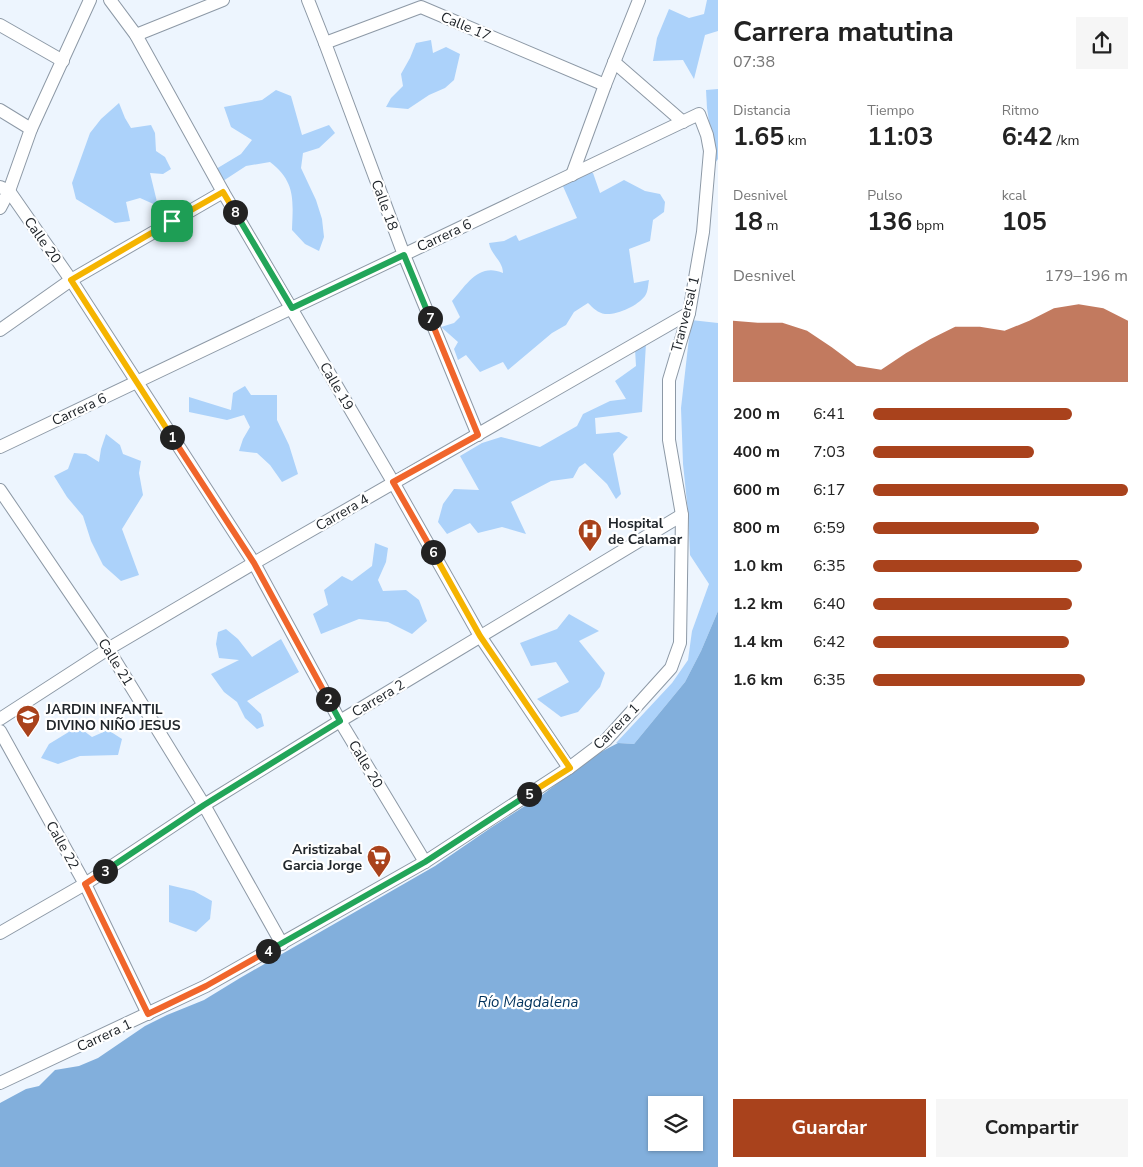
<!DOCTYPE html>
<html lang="es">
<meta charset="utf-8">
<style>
body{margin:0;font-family:"Nunito Sans",sans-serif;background:#f6f6f6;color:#222;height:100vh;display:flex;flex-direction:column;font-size:19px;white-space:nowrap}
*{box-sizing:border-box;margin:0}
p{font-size:16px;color:#767676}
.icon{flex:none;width:28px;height:28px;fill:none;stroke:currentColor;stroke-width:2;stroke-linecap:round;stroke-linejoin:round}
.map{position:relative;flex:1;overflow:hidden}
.side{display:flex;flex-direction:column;background:#fff;width:425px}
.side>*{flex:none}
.controls{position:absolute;left:648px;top:1096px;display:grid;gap:10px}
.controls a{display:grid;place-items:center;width:55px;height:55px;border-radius:0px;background:#fff;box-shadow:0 1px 4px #0004;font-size:25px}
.pin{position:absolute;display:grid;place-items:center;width:42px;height:42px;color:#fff;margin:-21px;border-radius:10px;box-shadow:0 2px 8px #0006}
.km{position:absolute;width:25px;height:25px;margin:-12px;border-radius:50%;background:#222;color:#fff;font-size:14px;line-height:25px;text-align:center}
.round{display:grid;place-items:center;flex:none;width:52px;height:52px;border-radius:0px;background:#f6f6f6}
.summary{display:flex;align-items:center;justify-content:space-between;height:85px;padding:0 15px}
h1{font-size:28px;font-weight:700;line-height:38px}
.metrics{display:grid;grid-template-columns:repeat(3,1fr);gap:8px;height:85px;padding:5px 15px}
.metrics div{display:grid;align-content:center}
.metrics b{font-size:25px;font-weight:700}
.metrics small{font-size:14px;font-weight:400}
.metrics p{font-size:14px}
.chart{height:140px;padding:10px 15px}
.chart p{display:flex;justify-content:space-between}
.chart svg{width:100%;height:90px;margin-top:5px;fill:#a9421c;opacity:.7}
.action{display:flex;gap:10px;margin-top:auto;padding:10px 15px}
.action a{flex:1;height:58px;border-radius:0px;background:#a9421c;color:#fff;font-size:20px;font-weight:700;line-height:58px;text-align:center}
.action a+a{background:#f6f6f6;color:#222}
ul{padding:0 15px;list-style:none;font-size:16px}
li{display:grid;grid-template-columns:80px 60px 1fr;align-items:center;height:38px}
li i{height:12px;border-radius:6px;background:#a9421c}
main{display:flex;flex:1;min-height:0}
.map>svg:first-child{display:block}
.green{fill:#acd2fa}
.water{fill:#82afdc;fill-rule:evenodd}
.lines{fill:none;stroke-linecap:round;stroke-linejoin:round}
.street-casing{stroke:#8d99a6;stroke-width:14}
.street{stroke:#fff;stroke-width:12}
.split-1-casing{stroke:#fff;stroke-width:10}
.split-2-casing{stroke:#fff;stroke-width:10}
.split-3-casing{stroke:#fff;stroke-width:10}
.split-4-casing{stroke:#fff;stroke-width:10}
.split-5-casing{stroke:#fff;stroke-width:10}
.split-6-casing{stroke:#fff;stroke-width:10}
.split-7-casing{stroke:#fff;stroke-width:10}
.split-8-casing{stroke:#fff;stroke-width:10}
.split-9-casing{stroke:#fff;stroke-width:10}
.split-1{stroke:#f5b400;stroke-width:6}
.split-2{stroke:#f0652b;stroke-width:6}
.split-3{stroke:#22a559;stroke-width:6}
.split-4{stroke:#f0652b;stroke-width:6}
.split-5{stroke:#22a559;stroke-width:6}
.split-6{stroke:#f5b400;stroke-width:6}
.split-7{stroke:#f0652b;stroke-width:6}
.split-8{stroke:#22a559;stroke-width:6}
.split-9{stroke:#f5b400;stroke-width:6}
.labels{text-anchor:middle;stroke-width:4.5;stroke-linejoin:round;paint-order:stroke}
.street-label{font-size:14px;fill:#21262b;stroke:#fff}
.poi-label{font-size:14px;font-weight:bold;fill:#21262b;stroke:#fff;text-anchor:start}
.water-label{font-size:15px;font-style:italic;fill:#00325c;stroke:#fff}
</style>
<main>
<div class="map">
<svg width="718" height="1167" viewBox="0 0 718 1167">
<rect width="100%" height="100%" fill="#edf5fe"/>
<!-- green -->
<g class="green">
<polygon points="707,0 718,0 718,31 705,35 694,79 683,60 653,61 657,38 669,9 689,18 704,14"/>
<polygon points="431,40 433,53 446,47 460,54 454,80 445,88 429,95 408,109 386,107 391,98 403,86 401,74 410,58 416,43"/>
<polygon points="718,89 718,159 715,163 707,108 706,90"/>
<path d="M276 90 291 96 302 135 329 125 335 133 319 148 303 153 301 168 316 200 322 219 324 237 319 251 305 244 292 230C293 200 296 182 270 162L246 166 223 181 216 169 241 154 252 140 231 127 224 107 262 100Z"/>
<polygon points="119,103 125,118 131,128 151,125 155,133 156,151 165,157 171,169 163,174 150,173 158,206 140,198 126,202 130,221 115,223 76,199 72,183 90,133 101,119"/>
<path d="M583 172 593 173 600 193 624 180 645 191 660 194 665 202 664 212 653 220 650 241 629 249 634 283 649 280C648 285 648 292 645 296 637 306 618 315 605 314 598 313 593 308 588 303L574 312 566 325 552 333 508 370 503 362 480 372 466 355 458 360 454 349 458 342 441 327 454 323 460 317 452 301C466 285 479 262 503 273 503 261 491 255 489 243L504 241 516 235 519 241 577 218 562 184Z"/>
<polygon points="691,320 718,323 718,611 701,651 685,682 634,744 616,743 672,683 688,660 692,631 709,584 690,555 688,512 683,464 681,408"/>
<polygon points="646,343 642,412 595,418 596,434 619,432 628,437 613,454 621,494 616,499 607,484 585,463 579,467 573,478 551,481 511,502 526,534 502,527 478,533 470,523 447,534 438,522 443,504 454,489 479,490 460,456 482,443 501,437 540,447 577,426 583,414 610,401 626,399 615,381 636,366 635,349"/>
<polygon points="245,386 251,395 277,395 277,420 289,445 298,474 282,482 270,465 257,453 239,451 243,439 250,427 244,415 227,420 189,412 189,397 231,410 233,393"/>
<polygon points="106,434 120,445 123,454 141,461 139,473 143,495 122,529 139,575 121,581 103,565 91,541 83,516 67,497 54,476 68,469 74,453 86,454 99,462 101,449"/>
<polygon points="375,543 388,548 386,562 378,580 383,591 406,590 419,600 427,621 412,634 388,622 359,619 321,634 313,614 328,605 324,590 342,576 352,581 372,566"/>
<polygon points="569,614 599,631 579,641 605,673 600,687 578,712 561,717 537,699 569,682 556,662 531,666 520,643 557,629"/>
<polygon points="226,629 238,639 252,657 281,639 299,672 247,701 261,714 264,726 257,729 245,718 237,702 224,692 211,674 239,660 219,658 216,644 218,632"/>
<polygon points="72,730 84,731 92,737 108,730 122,739 118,755 80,756 58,764 41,758 49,744"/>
<polygon points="169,885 194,891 212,901 210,919 196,932 169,922"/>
</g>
<!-- water -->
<path class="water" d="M718 611V1167H0V1103L26 1089 39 1086 55 1070 79 1066 98 1058 145 1026 167 1015 204 1000 240 978 435 866 492 827 542 795 595 755 618 743 634 744 685 682 701 651ZM656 1105H694V1142H656Z"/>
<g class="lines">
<defs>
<g id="street">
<polyline points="110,0 136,35 223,192 393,482 480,636 569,768"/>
<polyline points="308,0 325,43 404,255 478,435"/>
<polyline points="0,25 63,61"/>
<polyline points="136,35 223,0"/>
<polyline points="325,43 421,7 605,85"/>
<polyline points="614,62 683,122"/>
<polyline points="0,110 31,129"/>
<polyline points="572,175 605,85 639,0"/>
<polyline points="0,187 9,191 71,280 254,563 340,721 425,862"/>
<polyline points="0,208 9,191 31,129 90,0"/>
<polyline points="0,330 71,280 223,192"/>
<polyline points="0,447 699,114 707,135 710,151 703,232 689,313 669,380 669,440 682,515 680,643 671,668 606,740 569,768 425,862 206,986 0,1083"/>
<polyline points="0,490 108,649 204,805 282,944"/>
<polyline points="0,719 108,649 254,563 689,313"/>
<polyline points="0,731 85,884 148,1014"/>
<polyline points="0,933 85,884 204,805 340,721 682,515"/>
</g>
</defs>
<!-- street casing -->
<use href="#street" class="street-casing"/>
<!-- street -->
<use href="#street" class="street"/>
</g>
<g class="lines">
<defs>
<polyline id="split-1" points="172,437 71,280 172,221"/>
<polyline id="split-2" points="172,437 254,563 328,699"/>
<polyline id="split-3" points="105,871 204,805 340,721 328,699"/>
<polyline id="split-4" points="105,871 85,884 148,1014 206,986 268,951"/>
<polyline id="split-5" points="268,951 425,862 529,794"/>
<polyline id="split-6" points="433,552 480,636 570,768 529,794"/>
<polyline id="split-7" points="430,318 478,435 393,482 433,552"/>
<polyline id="split-8" points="235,212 292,308 404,255 430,318"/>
<polyline id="split-9" points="172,221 223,192 235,212"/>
</defs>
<!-- split-1 casing -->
<use href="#split-1" class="split-1-casing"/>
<!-- split-2 casing -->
<use href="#split-2" class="split-2-casing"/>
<!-- split-3 casing -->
<use href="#split-3" class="split-3-casing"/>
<!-- split-4 casing -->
<use href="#split-4" class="split-4-casing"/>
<!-- split-5 casing -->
<use href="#split-5" class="split-5-casing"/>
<!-- split-6 casing -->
<use href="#split-6" class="split-6-casing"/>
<!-- split-7 casing -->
<use href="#split-7" class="split-7-casing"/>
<!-- split-8 casing -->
<use href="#split-8" class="split-8-casing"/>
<!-- split-9 casing -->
<use href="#split-9" class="split-9-casing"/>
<!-- split-1 -->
<use href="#split-1" class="split-1"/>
<!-- split-2 -->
<use href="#split-2" class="split-2"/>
<!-- split-3 -->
<use href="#split-3" class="split-3"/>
<!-- split-4 -->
<use href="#split-4" class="split-4"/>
<!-- split-5 -->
<use href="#split-5" class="split-5"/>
<!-- split-6 -->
<use href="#split-6" class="split-6"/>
<!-- split-7 -->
<use href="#split-7" class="split-7"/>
<!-- split-8 -->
<use href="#split-8" class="split-8"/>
<!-- split-9 -->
<use href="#split-9" class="split-9"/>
</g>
<!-- icons -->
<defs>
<symbol id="hospital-pin" viewBox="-11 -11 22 30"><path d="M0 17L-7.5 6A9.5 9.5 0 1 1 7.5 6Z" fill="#a9421c" stroke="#fff"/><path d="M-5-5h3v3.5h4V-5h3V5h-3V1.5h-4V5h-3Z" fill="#fff"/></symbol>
<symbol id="school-pin" viewBox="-11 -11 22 30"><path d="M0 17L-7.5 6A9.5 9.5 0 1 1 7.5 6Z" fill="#a9421c" stroke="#fff"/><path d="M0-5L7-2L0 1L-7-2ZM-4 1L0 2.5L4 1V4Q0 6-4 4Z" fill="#fff"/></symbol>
<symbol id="supermarket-pin" viewBox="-11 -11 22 30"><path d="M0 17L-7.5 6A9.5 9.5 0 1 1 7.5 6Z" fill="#a9421c" stroke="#fff"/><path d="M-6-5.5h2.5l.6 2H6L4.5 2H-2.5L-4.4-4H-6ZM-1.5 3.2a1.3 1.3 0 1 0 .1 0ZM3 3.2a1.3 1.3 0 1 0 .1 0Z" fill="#fff"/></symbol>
</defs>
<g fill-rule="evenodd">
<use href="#hospital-pin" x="576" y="517" width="28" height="38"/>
<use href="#school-pin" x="14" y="703" width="28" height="38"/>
<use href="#supermarket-pin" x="365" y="843" width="28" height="38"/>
</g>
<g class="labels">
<!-- street labels -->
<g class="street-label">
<text transform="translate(466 26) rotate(23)" y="5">Calle 17</text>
<text transform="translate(385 205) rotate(70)" y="5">Calle 18</text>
<text transform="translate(444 235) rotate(-25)" y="5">Carrera 6</text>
<text transform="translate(43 240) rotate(55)" y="5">Calle 20</text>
<text transform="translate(685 314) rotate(-76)" y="5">Tranversal 1</text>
<text transform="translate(337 386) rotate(60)" y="5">Calle 19</text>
<text transform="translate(79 409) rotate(-25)" y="5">Carrera 6</text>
<text transform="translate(342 512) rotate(-30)" y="5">Carrera 4</text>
<text transform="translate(116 662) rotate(58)" y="5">Calle 21</text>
<text transform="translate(378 698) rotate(-31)" y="5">Carrera 2</text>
<text transform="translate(616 726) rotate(-45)" y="5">Carrera 1</text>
<text transform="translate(366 764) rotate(59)" y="5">Calle 20</text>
<text transform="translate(63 845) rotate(61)" y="5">Calle 22</text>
<text transform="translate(104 1035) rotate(-25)" y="5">Carrera 1</text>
</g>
<!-- poi labels -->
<g class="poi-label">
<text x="608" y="528">Hospital<tspan x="608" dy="16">de Calamar</tspan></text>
<text x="46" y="714">JARDIN INFANTIL<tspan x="46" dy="16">DIVINO NIÑO JESUS</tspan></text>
<text x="362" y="854" text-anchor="end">Aristizabal<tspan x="362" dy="16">Garcia Jorge</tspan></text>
</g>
<!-- water labels -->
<g class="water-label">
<text x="528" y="1007">Río Magdalena</text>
</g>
</g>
</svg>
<div class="controls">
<a><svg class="icon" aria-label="layers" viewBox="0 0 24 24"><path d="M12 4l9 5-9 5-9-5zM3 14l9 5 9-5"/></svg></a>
</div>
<div class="pin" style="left:172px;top:221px;background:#1e9e55"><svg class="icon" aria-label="arrive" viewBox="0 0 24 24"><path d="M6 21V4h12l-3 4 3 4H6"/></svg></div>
<b class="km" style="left:172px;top:437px">1</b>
<b class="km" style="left:328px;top:699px">2</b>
<b class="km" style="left:105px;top:871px">3</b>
<b class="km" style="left:268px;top:951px">4</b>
<b class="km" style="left:529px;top:794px">5</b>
<b class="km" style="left:433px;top:552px">6</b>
<b class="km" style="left:430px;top:318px">7</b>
<b class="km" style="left:235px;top:212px">8</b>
</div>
<section class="side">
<div class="summary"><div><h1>Carrera matutina</h1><p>07:38</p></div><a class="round"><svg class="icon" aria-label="share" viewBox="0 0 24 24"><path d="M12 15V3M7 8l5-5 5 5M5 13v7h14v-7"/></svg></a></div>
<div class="metrics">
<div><p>Distancia</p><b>1.65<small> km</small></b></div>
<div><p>Tiempo</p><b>11:03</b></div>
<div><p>Ritmo</p><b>6:42<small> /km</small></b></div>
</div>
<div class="metrics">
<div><p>Desnivel</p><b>18<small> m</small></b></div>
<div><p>Pulso</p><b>136<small> bpm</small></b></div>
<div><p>kcal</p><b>105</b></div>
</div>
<div class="chart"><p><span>Desnivel</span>179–196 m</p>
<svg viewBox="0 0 160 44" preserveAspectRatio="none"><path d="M0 44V14L10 15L20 15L30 19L40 27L50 36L60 38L70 30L80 23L90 17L100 17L110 19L120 14L130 8L140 6L150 8L160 14V44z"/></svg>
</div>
<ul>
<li><b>200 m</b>6:41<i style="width:78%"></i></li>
<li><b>400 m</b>7:03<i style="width:63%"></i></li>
<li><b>600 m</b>6:17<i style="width:100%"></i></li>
<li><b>800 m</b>6:59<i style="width:65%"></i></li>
<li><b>1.0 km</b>6:35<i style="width:82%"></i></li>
<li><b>1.2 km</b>6:40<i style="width:78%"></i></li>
<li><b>1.4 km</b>6:42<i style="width:77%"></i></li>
<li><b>1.6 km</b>6:35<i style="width:83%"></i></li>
</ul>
<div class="action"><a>Guardar</a><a>Compartir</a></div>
</section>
</main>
